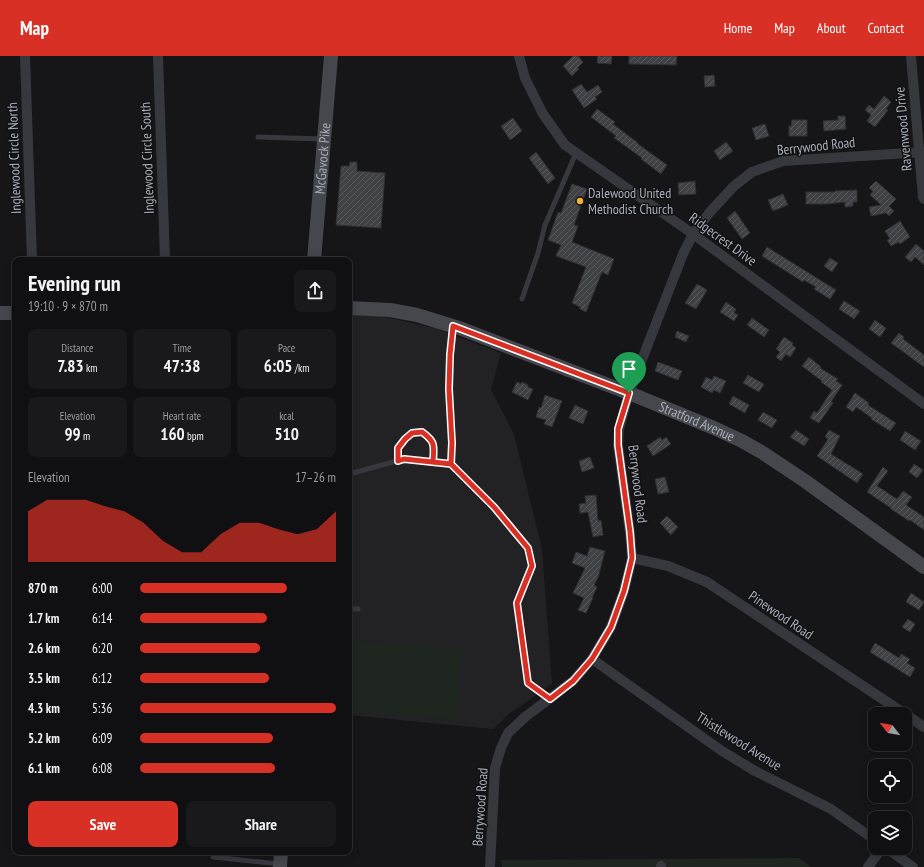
<!DOCTYPE html>
<meta charset="utf-8">
<style>
body{margin:0;font-family:"PT Sans Narrow",sans-serif;background:#19191b;color:#f1f3f6;height:100vh;display:flex;flex-direction:column;font-size:15px;white-space:nowrap}
*{box-sizing:border-box;margin:0}
p{font-size:13px;color:#9c9d9f}
.icon{flex:none;width:22px;height:22px;fill:none;stroke:currentColor;stroke-width:2;stroke-linecap:round;stroke-linejoin:round}
.map{position:relative;flex:1;overflow:hidden}
.panel{position:absolute;left:12px;top:201px;width:340px;height:598px;display:flex;flex-direction:column;background:#101012;border-radius:8px;box-shadow:0 2px 10px #0003,0 0 0 1px #303032}
.panel>*{flex:none}
.needle{width:26px;rotate:301deg}
.fabs{position:absolute;left:868px;top:651px;display:grid;gap:8px}
.fabs a{display:grid;place-items:center;width:44px;height:44px;border-radius:8px;background:#101012;box-shadow:0 2px 10px #0003,0 0 0 1px #303032;font-size:20px}
.pin{position:absolute;display:grid;place-items:center;width:34px;height:34px;color:#fff;margin:-41px -17px;border-radius:50% 50% 50% 0;rotate:-45deg;box-shadow:0 0 4px #0007}
.pin .icon{rotate:45deg}
.round{display:grid;place-items:center;flex:none;width:42px;height:42px;border-radius:8px;background:#19191b}
.summary{display:flex;align-items:center;justify-content:space-between;height:68px;padding:0 16px}
h1{font-size:22px;font-weight:700;line-height:30px}
.stats{display:grid;grid-template-columns:repeat(3,1fr);gap:6px;height:68px;padding:4px 16px}
.stats div{display:grid;align-content:center;border-radius:8px;background:#19191b;text-align:center}
.stats b{font-size:17px;font-weight:700}
.stats small{font-size:11px;font-weight:400}
.stats p{font-size:11px}
.chart{height:112px;padding:8px 16px}
.chart p{display:flex;justify-content:space-between}
.chart svg{width:100%;height:72px;margin-top:4px;fill:#d93025;opacity:.7}
.button{display:flex;gap:8px;margin-top:auto;padding:8px 16px}
.button a{flex:1;height:46px;border-radius:8px;background:#d93025;color:#fff;font-size:16px;font-weight:700;line-height:46px;text-align:center}
.button a+a{background:#19191b;color:#f1f3f6}
ul{padding:0 16px;list-style:none;font-size:13px}
li{display:grid;grid-template-columns:64px 48px 1fr;align-items:center;height:30px}
li i{height:10px;border-radius:5px;background:#d93025}
header{display:flex;align-items:center;gap:24px;box-sizing:border-box;height:56px;padding:0 20px;background:#d93025;color:#fff}
header strong{font-size:19px}
nav{display:flex;gap:22px;margin-inline-start:auto;font-size:14px}
.map>svg:first-child{display:block}
.built{fill:#222225}
.green{fill:#1e261f}
.building{fill:url(#building-hatch);stroke:#303034}
.lines{fill:none;stroke-linecap:round;stroke-linejoin:round}
.lane{stroke:#37383d;stroke-width:5}
.street{stroke:#37383d;stroke-width:10}
.secondary{stroke:#45474d;stroke-width:14}
.route-casing{stroke:#fff;stroke-width:8}
.route{stroke:#d93025;stroke-width:5}
.poi-dot{fill:#f2b134;stroke:#111113;stroke-width:1.5}
.labels{text-anchor:middle;stroke-width:3;stroke-linejoin:round;paint-order:stroke}
.street-label{font-size:14px;fill:#a8adb8;stroke:#111113}
.poi-label{font-size:14px;fill:#a8adb8;stroke:#111113;text-anchor:start}
</style>
<header>
<strong>Map</strong>
<nav><a>Home</a><a>Map</a><a>About</a><a>Contact</a></nav>
</header>
<div class="map">
<svg width="924" height="811" viewBox="0 0 924 811">
<defs>
<pattern id="building-hatch" width="6" height="6" patternUnits="userSpaceOnUse"><rect width="6" height="6" fill="#404145"/><path d="M-1 1l2-2M0 6l6-6M5 7l2-2" fill="none" stroke="#595a5e"/></pattern>
</defs>
<rect width="100%" height="100%" fill="#161618"/>
<!-- built -->
<polygon class="built" points="349,258 371,258 435,272 501,297 491,334 514,378 542,493 552,628 509,658 493,673 349,659"/>
<!-- green -->
<g class="green">
<polygon points="349,584 462,593 456,664 349,655"/>
<polygon points="799,802 811,811 502,811 501,804"/>
</g>
<!-- building -->
<g class="building">
<polygon points="573,0 578,0 583,6 577,12 579,13 572,20 563,10"/>
<polygon points="598,0 612,0 611,8 597,7"/>
<polygon points="629,0 677,0 676,9 629,8"/>
<polygon points="714,19 715,30 705,31 704,20"/>
<polygon points="581,28 587,36 598,29 602,36 595,41 597,43 584,52 572,34"/>
<polygon points="884,40 891,46 886,53 888,54 875,71 867,65 871,59 865,54 869,49 874,53"/>
<polygon points="597,53 615,66 613,68 638,87 638,88 667,109 661,118 641,103 642,102 614,82 616,80 591,61"/>
<polygon points="838,60 845,60 846,73 824,75 823,65 838,64"/>
<polygon points="513,62 522,75 510,84 501,70"/>
<polygon points="792,64 807,64 807,80 789,80 789,70 791,70"/>
<polygon points="765,68 769,80 756,84 752,72"/>
<polygon points="726,86 733,95 720,104 714,95"/>
<polygon points="536,96 555,122 548,128 529,102"/>
<polygon points="350,106 357,106 357,115 385,117 381,172 336,169 341,110 349,110"/>
<polygon points="695,125 696,138 679,139 678,127"/>
<polygon points="876,125 896,143 889,150 894,155 889,160 886,157 871,160 869,151 881,149 870,139 873,135 869,132"/>
<polygon points="572,128 587,133 574,169 578,170 572,186 614,203 608,219 602,216 586,256 580,253 580,251 572,247 586,211 556,200 561,189 548,184 558,156 561,157"/>
<polygon points="857,134 857,146 853,146 853,150 845,151 845,146 827,148 806,148 806,136 835,136 835,135"/>
<polygon points="783,138 788,149 773,155 768,144"/>
<polygon points="735,155 750,177 742,183 727,162"/>
<polygon points="900,165 910,181 900,188 899,186 891,190 887,184 890,183 885,175"/>
<polygon points="916,188 924,195 924,209 915,201 911,206 905,201"/>
<polygon points="767,191 836,234 830,243 814,233 816,231 804,224 803,226 762,200"/>
<polygon points="830,202 838,207 832,216 824,210"/>
<polygon points="697,228 707,234 696,253 685,247"/>
<polygon points="844,245 860,255 854,263 839,253"/>
<polygon points="726,246 736,253 734,257 738,259 734,265 720,256"/>
<polygon points="752,262 769,274 764,281 747,269"/>
<polygon points="875,264 886,272 880,281 869,273"/>
<polygon points="677,275 689,280 686,286 675,281"/>
<polygon points="899,277 904,281 903,283 924,299 924,311 891,287"/>
<polygon points="784,281 793,287 792,289 796,292 790,301 786,298 781,305 776,301 780,296 776,293"/>
<polygon points="809,301 821,311 820,312 838,323 836,325 842,329 831,346 833,347 819,367 810,362 814,355 817,357 832,334 821,326 822,325 802,310"/>
<polygon points="658,306 682,315 678,324 655,315"/>
<polygon points="748,319 764,328 759,336 743,327"/>
<polygon points="714,320 726,325 720,337 714,334 712,337 701,331 706,321 712,324"/>
<polygon points="517,326 521,328 522,326 528,329 528,331 533,333 528,344 512,336"/>
<polygon points="855,337 869,347 868,349 896,367 890,375 871,363 872,362 856,351 853,356 846,351"/>
<polygon points="545,339 562,345 552,371 544,368 546,364 536,361 539,351 541,352"/>
<polygon points="733,340 749,349 745,357 729,348"/>
<polygon points="575,349 588,355 583,368 569,362"/>
<polygon points="763,356 777,364 772,372 758,364"/>
<polygon points="796,374 809,383 804,390 790,381"/>
<polygon points="829,374 840,380 831,398 863,418 857,427 817,400 828,383 825,381"/>
<polygon points="905,375 921,385 915,394 900,384"/>
<polygon points="660,381 662,384 666,381 671,388 653,400 647,390"/>
<polygon points="590,401 594,412 582,416 579,405"/>
<polygon points="914,408 923,414 917,422 909,416"/>
<polygon points="883,411 888,415 877,430 897,443 903,435 912,441 906,449 924,461 924,474 910,464 909,465 891,453 891,452 867,436"/>
<polygon points="665,421 669,436 658,438 655,423"/>
<polygon points="596,439 598,465 601,464 603,479 593,481 588,456 580,457 579,448 586,447 585,440"/>
<polygon points="667,460 678,471 671,479 660,467"/>
<polygon points="590,491 605,495 598,522 594,529 597,531 592,542 593,542 586,557 578,554 584,542 573,537 585,512 572,507 576,496 587,500"/>
<polygon points="911,537 924,546 919,554 906,546"/>
<polygon points="908,563 915,568 910,576 902,571"/>
<polygon points="875,587 899,602 901,598 910,603 907,607 915,612 910,621 870,596"/>
</g>
<g class="lines">
<!-- lane -->
<g class="lane">
<polyline points="258,81 323,83"/>
<polyline points="522,243 538,197 545,169 576,97"/>
<path d="M398 405V391L405 383 412 377 422 376C436 386 434 390 433 406"/>
<polyline points="451,408 494,451 528,492 532,510 517,547 528,627 550,643"/>
<polyline points="349,418 404,403 451,408 452,387 449,333 450,299 453,271"/>
<polyline points="349,553 358,553"/>
<polyline points="214,796 213,801 279,808"/>
</g>
<!-- street -->
<g class="street">
<polyline points="25,0 32,204"/>
<polyline points="158,0 165,204"/>
<polyline points="519,0 525,22 543,58 565,89 693,178 924,348"/>
<polyline points="911,0 923,141 924,143"/>
<polyline points="632,502 668,510 707,526 905,658"/>
<polyline points="592,603 722,695 755,715 831,753 875,784"/>
<polyline points="905,658 924,671"/>
<polyline points="886,792 913,811"/>
<polyline points="661,810 661,811"/>
<polyline points="490,811 495,712 501,692 508,677 525,661 573,625 592,603 611,571 624,535 632,502 630,477 618,389 619,373 629,337 683,198 693,178 710,156 734,130 752,116 783,105 924,96"/>
<polyline points="868,811 882,792"/>
</g>
<!-- secondary -->
<g class="secondary">
<path id="s1" d="M314 204 331 0"/>
<path id="s2" d="M349 252 390 254 417 259 462 273 629 337 714 372 742 385 763 397 805 425 924 511"/>
<polyline points="0,257 15,257"/>
<polyline points="280,811 281,796"/>
</g>
</g>
<g class="lines">
<defs>
<path id="route" d="M629 337 453 270 450 299 449 333 452 387 451 408 433 406C434 390 436 386 422 376L412 377 405 383 398 392V405L404 403 451 408 494 451 528 492 532 510 517 547 528 627 550 643 573 625 592 603 611 571 624 535 632 502 630 476 618 389V373L629 337"/>
</defs>
<!-- route casing -->
<use href="#route" class="route-casing"/>
<!-- route -->
<use href="#route" class="route"/>
</g>
<!-- markers -->
<circle class="poi-dot" cx="580" cy="145" r="4"/>
<g class="labels">
<!-- street labels -->
<g class="street-label">
<text transform="translate(903 73) rotate(-95)" y="5">Ravenwood Drive</text>
<text transform="translate(816 90) rotate(-6)" y="5">Berrywood Road</text>
<text transform="translate(14 102) rotate(-92)" y="5">Inglewood Circle North</text>
<text transform="translate(147 102) rotate(-92)" y="5">Inglewood Circle South</text>
<text dy="5" stroke="none"><textPath href="#s1" startOffset="102">McGavock Pike</textPath></text>
<text transform="translate(723 183) rotate(36)" y="5">Ridgecrest Drive</text>
<text dy="5" stroke="none"><textPath href="#s2" startOffset="368">Stratford Avenue</textPath></text>
<text transform="translate(638 428) rotate(83)" y="5">Berrywood Road</text>
<text transform="translate(781 559) rotate(34)" y="5">Pinewood Road</text>
<text transform="translate(739 685) rotate(32)" y="5">Thistlewood Avenue</text>
<text transform="translate(480 751) rotate(-86)" y="5">Berrywood Road</text>
</g>
<!-- poi labels -->
<g class="poi-label">
<text x="588" y="142">Dalewood United<tspan x="588" dy="16">Methodist Church</tspan></text>
</g>
</g>
</svg>
<div class="fabs">
<a><svg class="needle" viewBox="-14 -14 28 28"><path d="M0-13l5 13h-10z" fill="#e53935"/><path d="M0 13l5-13h-10z" fill="#9c9d9f"/></svg></a>
<a><svg class="icon" aria-label="locate" viewBox="0 0 24 24"><circle cx="12" cy="12" r="6"/><path d="M12 2v4M12 18v4M2 12h4M18 12h4"/></svg></a>
<a><svg class="icon" aria-label="layers" viewBox="0 0 24 24"><path d="M12 4l9 5-9 5-9-5zM3 14l9 5 9-5"/></svg></a>
</div>
<div class="pin" style="left:629px;top:337px;background:#1e9e55"><svg class="icon" aria-label="arrive" viewBox="0 0 24 24"><path d="M6 21V4h12l-3 4 3 4H6"/></svg></div>
<section class="panel">
<div class="summary"><div><h1>Evening run</h1><p>19:10 · 9 × 870 m</p></div><a class="round"><svg class="icon" aria-label="share" viewBox="0 0 24 24"><path d="M12 15V3M7 8l5-5 5 5M5 13v7h14v-7"/></svg></a></div>
<div class="stats">
<div><p>Distance</p><b>7.83<small> km</small></b></div>
<div><p>Time</p><b>47:38</b></div>
<div><p>Pace</p><b>6:05<small> /km</small></b></div>
</div>
<div class="stats">
<div><p>Elevation</p><b>99<small> m</small></b></div>
<div><p>Heart rate</p><b>160<small> bpm</small></b></div>
<div><p>kcal</p><b>510</b></div>
</div>
<div class="chart"><p><span>Elevation</span>17–26 m</p>
<svg viewBox="0 0 160 44" preserveAspectRatio="none"><path d="M0 44V13L10 6L20 6L30 6L40 10L50 13L60 20L70 31L80 38L90 38L100 27L110 20L120 20L130 24L140 27L150 24L160 13V44z"/></svg>
</div>
<ul>
<li><b>870 m</b>6:00<i style="width:75%"></i></li>
<li><b>1.7 km</b>6:14<i style="width:65%"></i></li>
<li><b>2.6 km</b>6:20<i style="width:61%"></i></li>
<li><b>3.5 km</b>6:12<i style="width:66%"></i></li>
<li><b>4.3 km</b>5:36<i style="width:100%"></i></li>
<li><b>5.2 km</b>6:09<i style="width:68%"></i></li>
<li><b>6.1 km</b>6:08<i style="width:69%"></i></li>
</ul>
<div class="button"><a>Save</a><a>Share</a></div>
</section>
</div>
